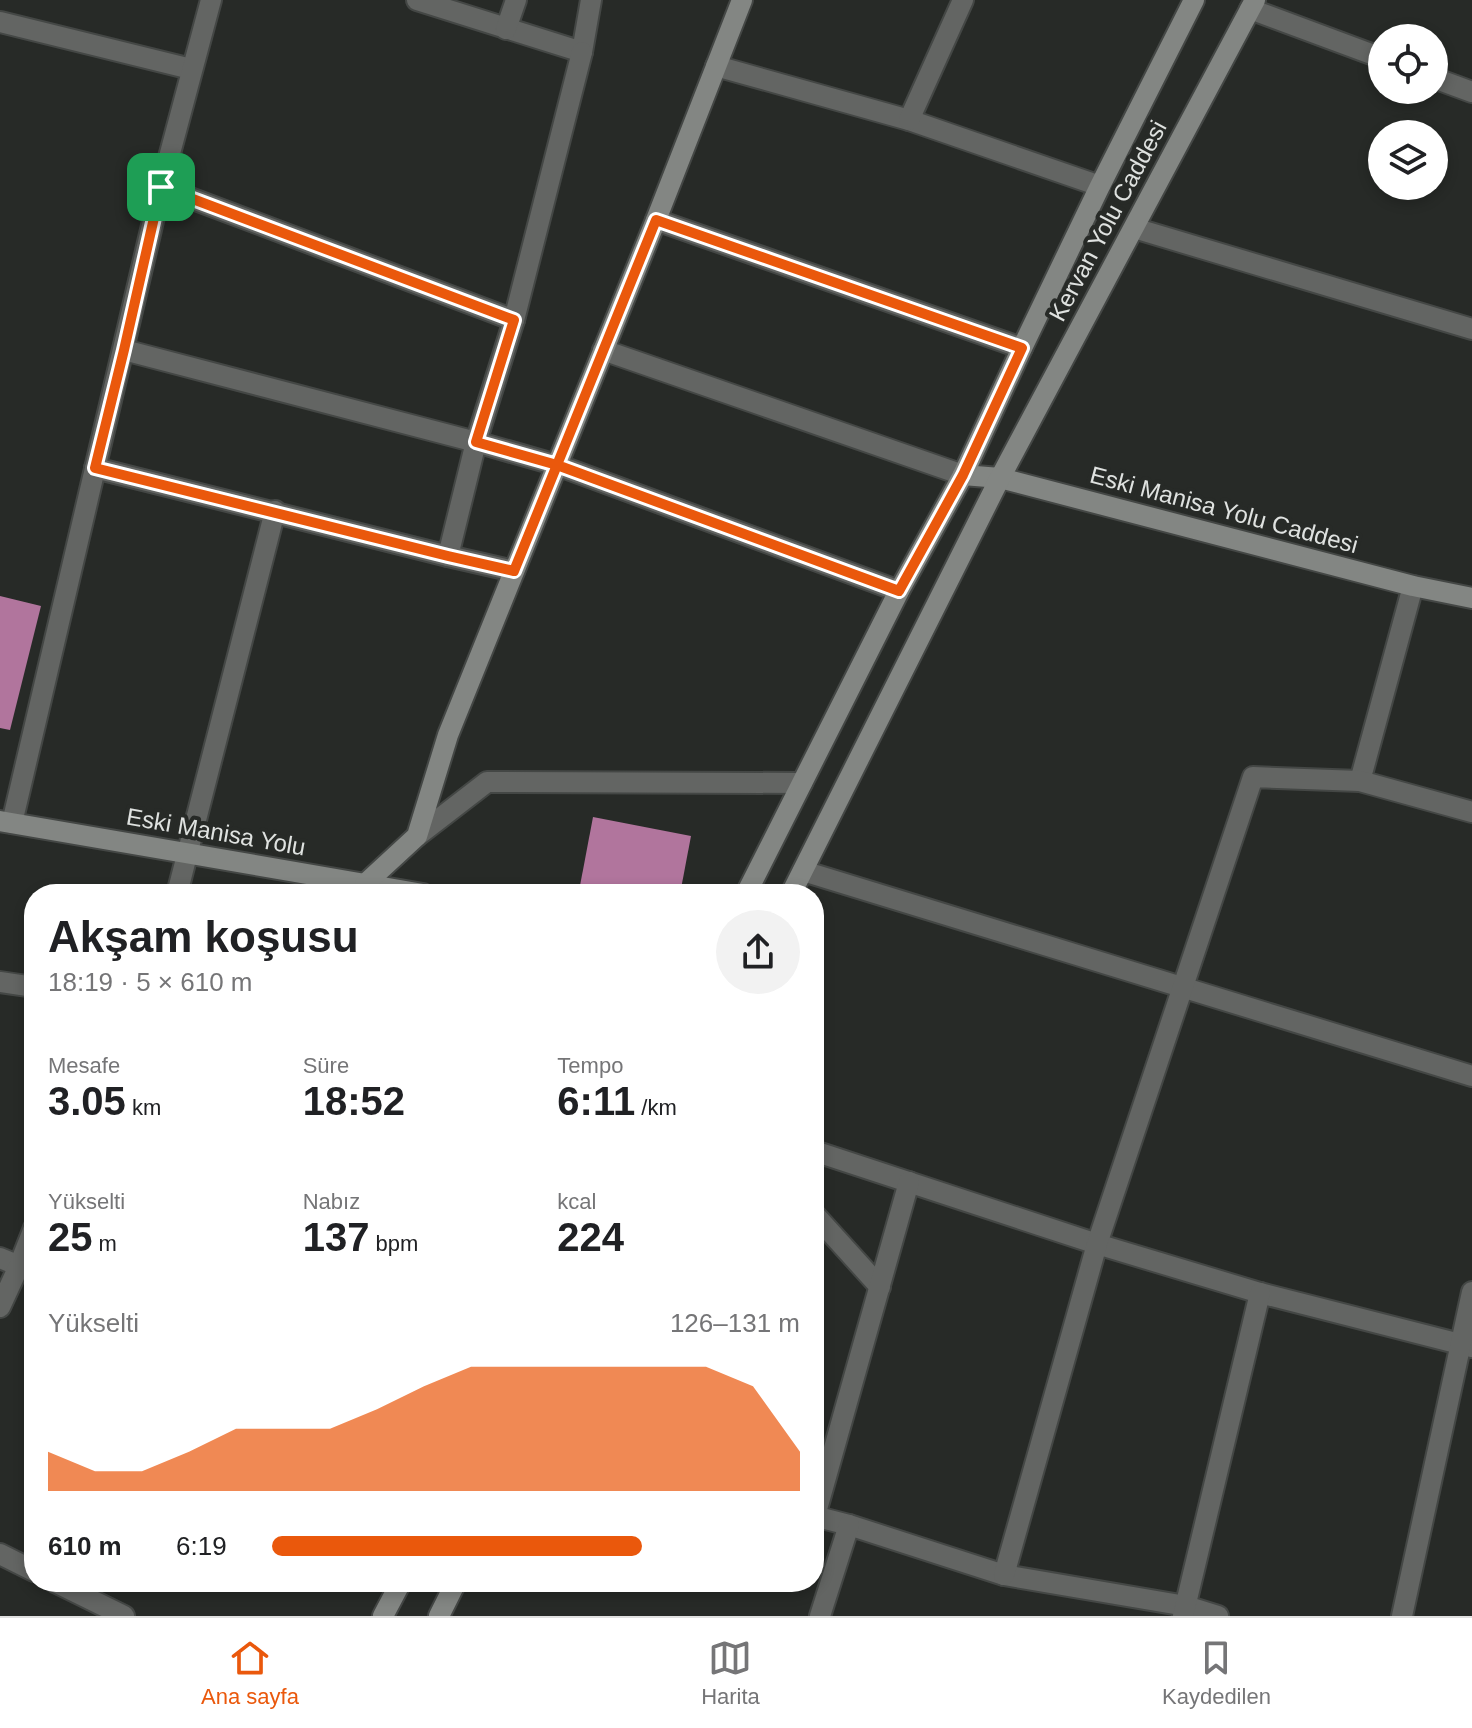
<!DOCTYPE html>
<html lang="tr">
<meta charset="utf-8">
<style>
body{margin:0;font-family:Helvetica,sans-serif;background:#f2f2f2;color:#202124;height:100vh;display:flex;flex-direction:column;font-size:30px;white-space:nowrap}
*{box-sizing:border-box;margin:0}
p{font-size:26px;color:#757577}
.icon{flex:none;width:44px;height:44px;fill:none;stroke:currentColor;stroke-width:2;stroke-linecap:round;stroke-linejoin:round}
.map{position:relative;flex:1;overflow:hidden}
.sheet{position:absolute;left:24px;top:884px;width:800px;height:708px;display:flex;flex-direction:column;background:#fff;border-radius:32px;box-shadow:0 4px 12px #0003}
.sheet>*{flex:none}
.controls{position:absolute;left:1368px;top:24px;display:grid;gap:16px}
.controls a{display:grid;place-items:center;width:80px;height:80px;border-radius:50%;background:#fff;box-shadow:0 4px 12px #0003;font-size:40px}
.pin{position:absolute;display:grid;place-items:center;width:68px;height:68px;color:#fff;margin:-34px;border-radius:16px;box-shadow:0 4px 12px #0006}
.round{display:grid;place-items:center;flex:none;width:84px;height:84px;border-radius:42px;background:#f2f2f2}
.headline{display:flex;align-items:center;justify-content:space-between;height:136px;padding:0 24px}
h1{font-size:44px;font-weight:800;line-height:60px}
.stats{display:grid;grid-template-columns:repeat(3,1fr);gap:12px;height:136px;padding:8px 24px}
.stats div{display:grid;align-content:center}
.stats b{font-size:40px;font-weight:800}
.stats small{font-size:22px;font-weight:400}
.stats p{font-size:22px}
.chart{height:224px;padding:16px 24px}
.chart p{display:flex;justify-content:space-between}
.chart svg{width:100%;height:144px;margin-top:8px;fill:#ea580c;opacity:.7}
ul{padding:0 24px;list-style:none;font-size:26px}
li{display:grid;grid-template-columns:128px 96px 1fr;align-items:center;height:60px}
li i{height:20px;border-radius:10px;background:#ea580c}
.tabs{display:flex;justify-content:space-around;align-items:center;height:112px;border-top:2px solid #e0e0e0;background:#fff;font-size:22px;color:#757577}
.tabs a{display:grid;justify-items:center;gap:4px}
.tabs .current{color:#ea580c}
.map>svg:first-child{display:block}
.building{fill:#b1759d}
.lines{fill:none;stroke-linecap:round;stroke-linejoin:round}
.street-casing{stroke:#444745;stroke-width:24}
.secondary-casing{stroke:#444745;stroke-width:24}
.street{stroke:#636563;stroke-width:20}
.secondary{stroke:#838683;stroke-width:20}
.route-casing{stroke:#fff;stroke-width:16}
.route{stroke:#ea580c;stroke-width:10}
.labels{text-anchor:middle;stroke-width:8;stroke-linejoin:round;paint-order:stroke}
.street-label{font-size:24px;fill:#dfe2e0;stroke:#272a27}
</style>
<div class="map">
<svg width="1472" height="1616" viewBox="0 0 1472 1616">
<rect width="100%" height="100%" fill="#272a27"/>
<!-- building -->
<g class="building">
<polygon points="0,596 41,606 10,730 0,728"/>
<polygon points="593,817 691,836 680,894 598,894 579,891"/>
</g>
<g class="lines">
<defs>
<g id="street">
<polyline points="417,0 582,52 591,0"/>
<polyline points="1250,9 1382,58"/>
<polyline points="0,22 191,69"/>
<polyline points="506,29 516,0"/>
<polyline points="716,66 909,120 1100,186"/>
<polyline points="1434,78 1472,92"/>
<polyline points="909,120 963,0"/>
<polyline points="161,187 514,320"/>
<polyline points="656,220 1022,348"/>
<polyline points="1134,228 1472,329"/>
<polyline points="124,350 476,442 557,465 899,591"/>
<polyline points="603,350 963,475"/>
<polyline points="95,468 448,556 514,571"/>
<polyline points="448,556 476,442 514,320 582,52"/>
<polyline points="1360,781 1413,586"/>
<polyline points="12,823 161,187 211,0"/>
<polyline points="417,836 487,782 802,783"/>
<polyline points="803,871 1472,1076"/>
<polyline points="177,894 275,511"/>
<polyline points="0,982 34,987"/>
<polyline points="814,1151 1097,1244 1260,1293 1472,1347"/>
<polyline points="814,1214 880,1287"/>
<polyline points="0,1258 34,1272"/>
<polyline points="0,1307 19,1266 34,1228"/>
<polyline points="814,1516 849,1525 1004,1575 1186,1606 1218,1616"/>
<polyline points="815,1516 909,1182"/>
<polyline points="0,1554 34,1571"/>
<polyline points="1004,1575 1097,1244 1253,777 1360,781 1472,812"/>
<polyline points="55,1582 124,1616"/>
<polyline points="820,1616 849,1525"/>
<polyline points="1183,1616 1260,1293"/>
<polyline points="1402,1616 1472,1292"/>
</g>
<g id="secondary">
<polyline points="963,475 1000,478 1413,586 1472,598"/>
<polyline points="0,821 423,894"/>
<polyline points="365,884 417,836 448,735 656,220 742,0"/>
<polyline points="746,894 899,591 963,475 1022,348 1100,186 1194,0"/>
<polyline points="791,894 1000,478 1255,0"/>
<polyline points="383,1616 401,1582"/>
<polyline points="439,1616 456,1582"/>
</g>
</defs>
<!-- street casing -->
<use href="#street" class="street-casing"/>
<!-- secondary casing -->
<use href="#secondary" class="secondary-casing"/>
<!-- street -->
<use href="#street" class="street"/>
<!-- secondary -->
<use href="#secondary" class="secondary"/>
</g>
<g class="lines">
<defs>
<polyline id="route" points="161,187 124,350 95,468 448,556 514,571 557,465 899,591 963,475 1022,348 656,220 557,465 476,442 514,320 161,187"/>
</defs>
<!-- route casing -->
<use href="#route" class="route-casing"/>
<!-- route -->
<use href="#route" class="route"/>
</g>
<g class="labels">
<!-- street labels -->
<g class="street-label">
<text transform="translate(1108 221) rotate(-62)" y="8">Kervan Yolu Caddesi</text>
<text transform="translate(1224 510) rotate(15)" y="8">Eski Manisa Yolu Caddesi</text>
<text transform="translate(216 832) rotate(10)" y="8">Eski Manisa Yolu</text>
</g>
</g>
</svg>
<div class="controls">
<a><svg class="icon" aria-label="locate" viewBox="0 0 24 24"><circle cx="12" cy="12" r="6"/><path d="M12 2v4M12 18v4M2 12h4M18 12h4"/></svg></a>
<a><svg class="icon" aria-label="layers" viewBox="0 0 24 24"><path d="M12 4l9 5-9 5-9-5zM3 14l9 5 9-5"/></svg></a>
</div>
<div class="pin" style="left:161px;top:187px;background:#1e9e55"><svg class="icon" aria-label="arrive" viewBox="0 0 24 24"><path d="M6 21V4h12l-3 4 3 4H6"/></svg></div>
<section class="sheet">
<div class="headline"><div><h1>Akşam koşusu</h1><p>18:19 · 5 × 610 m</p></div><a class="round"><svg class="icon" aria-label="share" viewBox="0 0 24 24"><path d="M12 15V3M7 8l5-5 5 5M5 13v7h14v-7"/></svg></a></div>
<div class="stats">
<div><p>Mesafe</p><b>3.05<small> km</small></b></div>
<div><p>Süre</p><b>18:52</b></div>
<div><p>Tempo</p><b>6:11<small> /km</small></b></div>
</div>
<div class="stats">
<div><p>Yükselti</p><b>25<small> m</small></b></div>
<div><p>Nabız</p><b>137<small> bpm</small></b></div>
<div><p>kcal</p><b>224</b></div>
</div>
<div class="chart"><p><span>Yükselti</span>126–131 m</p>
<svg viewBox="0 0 160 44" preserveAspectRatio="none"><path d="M0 44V32L10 38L20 38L30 32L40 25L50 25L60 25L70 19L80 12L90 6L100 6L110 6L120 6L130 6L140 6L150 12L160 32V44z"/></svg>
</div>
<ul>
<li><b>610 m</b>6:19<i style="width:70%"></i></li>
</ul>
</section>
</div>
<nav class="tabs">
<a class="current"><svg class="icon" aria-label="home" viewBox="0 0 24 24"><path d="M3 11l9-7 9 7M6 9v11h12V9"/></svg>Ana sayfa</a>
<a><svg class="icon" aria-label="map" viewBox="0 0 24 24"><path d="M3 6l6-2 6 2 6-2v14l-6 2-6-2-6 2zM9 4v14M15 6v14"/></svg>Harita</a>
<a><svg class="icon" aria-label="saved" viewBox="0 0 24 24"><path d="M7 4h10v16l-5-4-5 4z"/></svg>Kaydedilen</a>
</nav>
